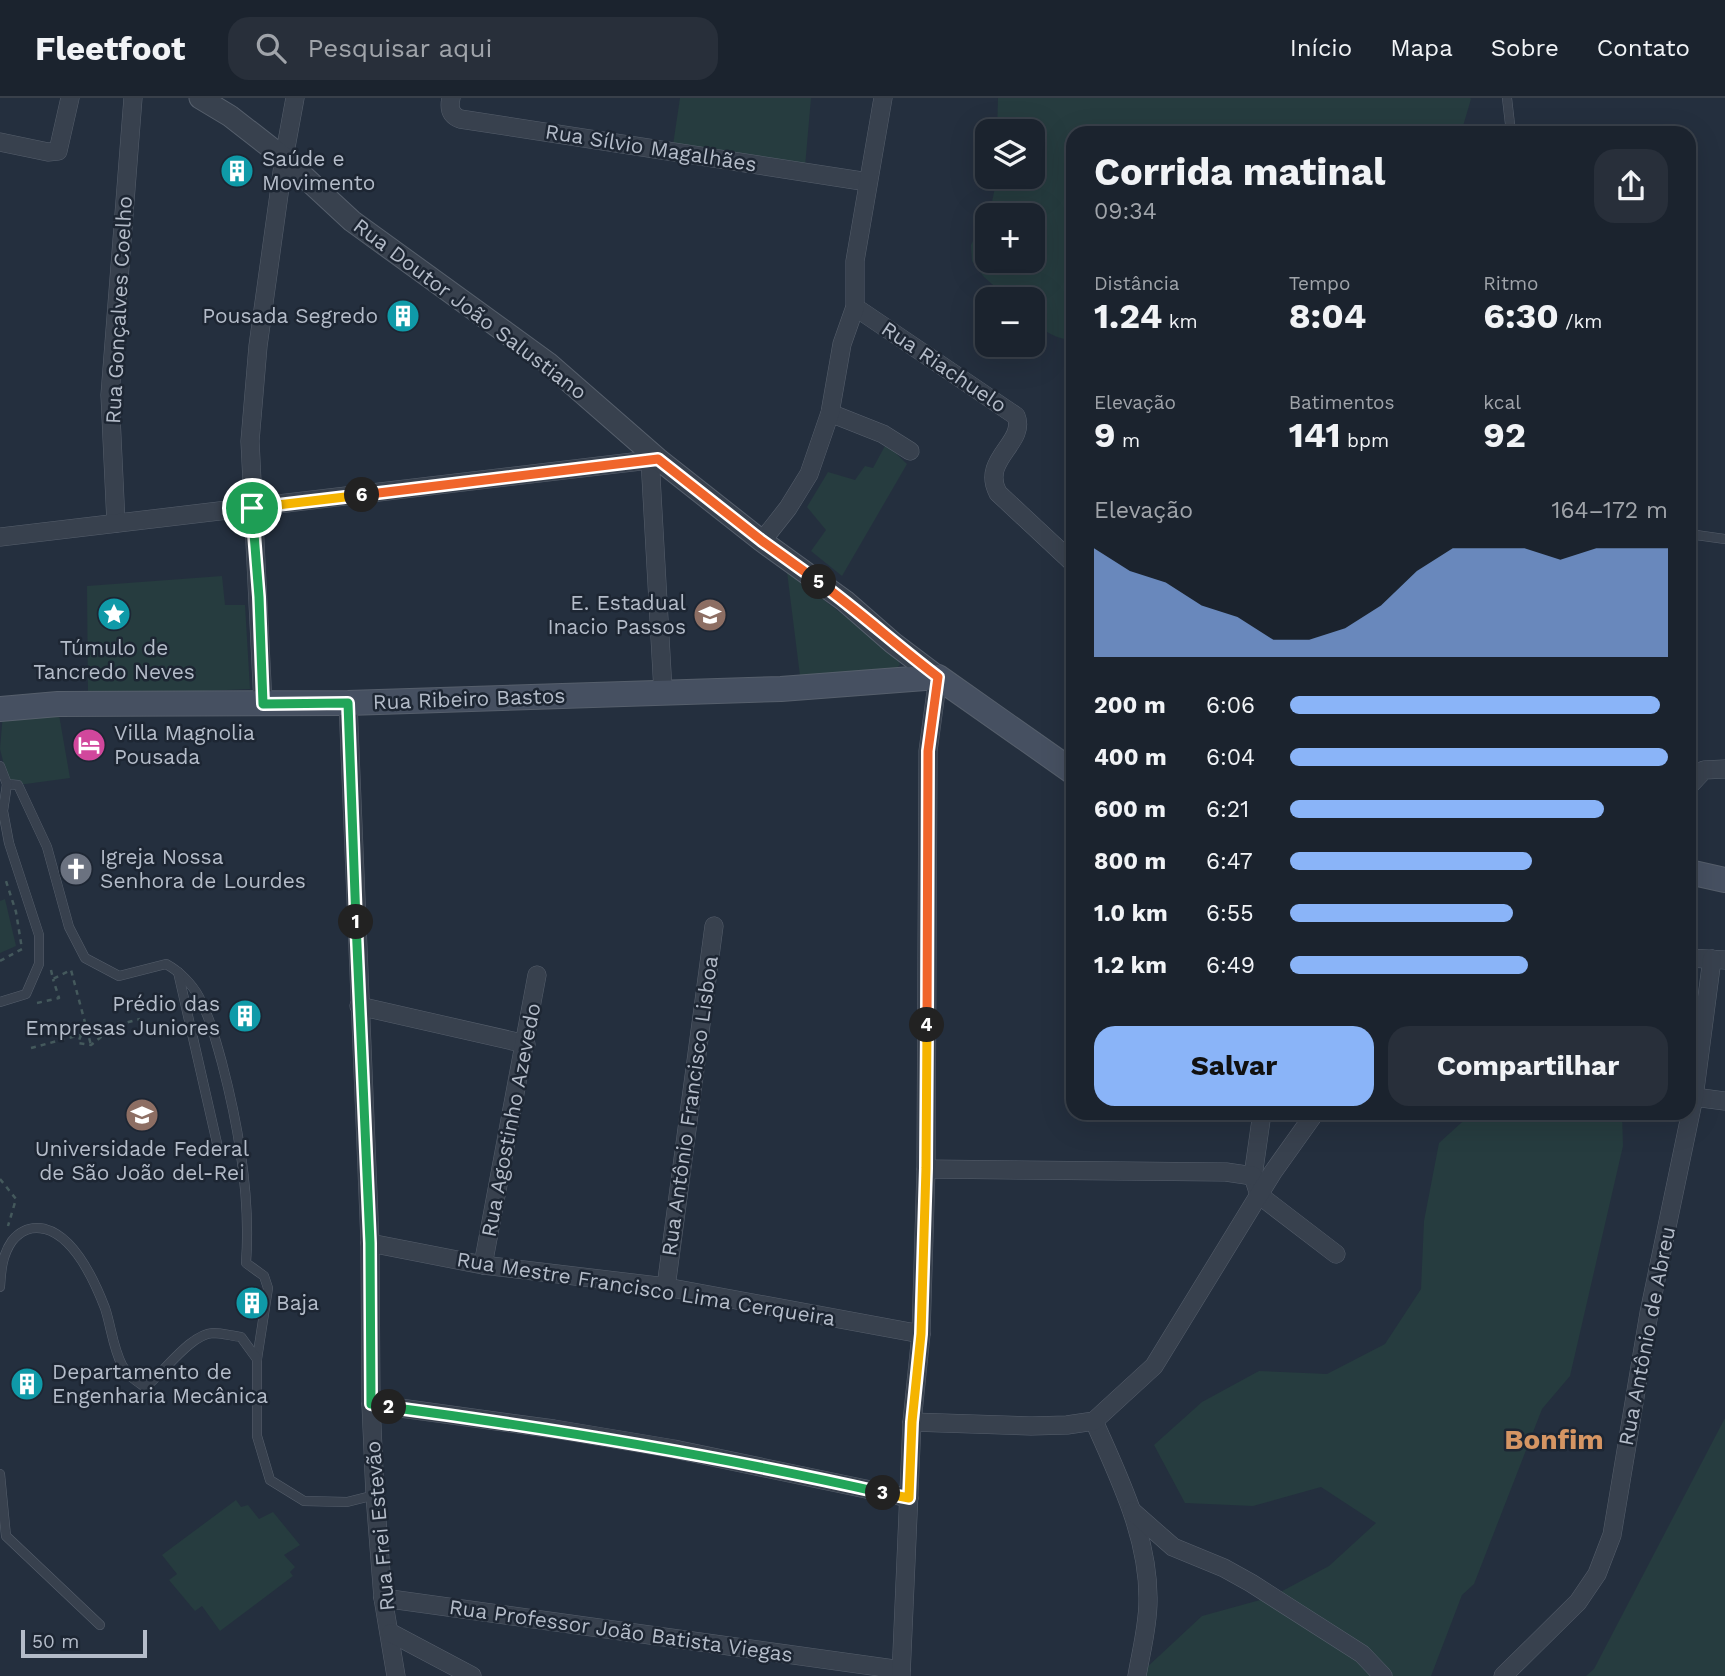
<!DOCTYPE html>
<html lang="pt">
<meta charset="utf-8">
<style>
body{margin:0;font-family:"Work Sans",sans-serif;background:#282f3a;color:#f1f3f6;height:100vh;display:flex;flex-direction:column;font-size:26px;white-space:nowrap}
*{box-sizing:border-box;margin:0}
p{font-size:23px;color:#a0a4aa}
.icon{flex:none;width:38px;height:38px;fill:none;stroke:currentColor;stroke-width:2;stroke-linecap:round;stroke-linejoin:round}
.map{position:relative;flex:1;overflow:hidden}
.sheet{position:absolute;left:1066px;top:28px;width:630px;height:994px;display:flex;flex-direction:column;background:#1b232e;border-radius:21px;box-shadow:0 7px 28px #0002,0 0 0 2px #39404a}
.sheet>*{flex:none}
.fabs{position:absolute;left:975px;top:21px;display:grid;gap:14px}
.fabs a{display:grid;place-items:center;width:70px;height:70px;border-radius:14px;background:#1b232e;box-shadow:0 7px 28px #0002,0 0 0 2px #39404a;font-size:35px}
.scale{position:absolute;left:21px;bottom:18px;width:126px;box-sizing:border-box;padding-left:7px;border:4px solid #b4bcc9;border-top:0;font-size:19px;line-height:24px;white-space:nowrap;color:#b4bcc9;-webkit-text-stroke:5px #1d2633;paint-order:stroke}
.pin{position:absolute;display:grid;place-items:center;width:60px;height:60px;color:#fff;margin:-30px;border:4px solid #fff;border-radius:50%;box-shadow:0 2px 7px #0007}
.km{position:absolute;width:35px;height:35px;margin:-18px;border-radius:50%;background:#222;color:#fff;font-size:19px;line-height:35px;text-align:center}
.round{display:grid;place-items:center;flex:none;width:74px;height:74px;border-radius:21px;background:#282f3a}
.headline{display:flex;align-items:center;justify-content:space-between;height:119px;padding:0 28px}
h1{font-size:38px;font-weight:700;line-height:52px}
.metrics{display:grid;grid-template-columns:repeat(3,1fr);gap:10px;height:119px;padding:7px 28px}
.metrics div{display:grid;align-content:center}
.metrics b{font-size:35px;font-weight:700}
.metrics small{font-size:19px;font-weight:400}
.metrics p{font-size:19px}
.chart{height:196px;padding:14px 28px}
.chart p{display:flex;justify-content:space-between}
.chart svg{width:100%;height:126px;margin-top:7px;fill:#8ab4f8;opacity:.7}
.cta{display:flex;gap:14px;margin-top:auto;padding:14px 28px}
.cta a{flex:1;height:80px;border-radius:21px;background:#8ab4f8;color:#111;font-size:28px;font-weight:700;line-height:80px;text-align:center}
.cta a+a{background:#282f3a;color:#f1f3f6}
ul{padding:0 28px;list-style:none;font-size:23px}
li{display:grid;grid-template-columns:112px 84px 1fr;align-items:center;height:52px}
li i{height:18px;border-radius:9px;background:#8ab4f8}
header{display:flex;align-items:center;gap:42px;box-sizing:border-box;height:98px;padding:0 35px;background:#1b232e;border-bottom:2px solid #39404a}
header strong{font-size:33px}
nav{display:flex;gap:38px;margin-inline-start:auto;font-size:24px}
.search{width:490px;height:63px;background:#282f3a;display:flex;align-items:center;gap:18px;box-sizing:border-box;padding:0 24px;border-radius:21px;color:#a0a4aa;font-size:26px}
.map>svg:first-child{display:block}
.green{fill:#263c3f;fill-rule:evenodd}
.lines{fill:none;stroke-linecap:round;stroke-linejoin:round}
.service-casing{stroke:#565f6c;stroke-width:10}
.minor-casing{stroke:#565f6c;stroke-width:19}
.tertiary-casing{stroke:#565f6c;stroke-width:23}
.secondary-casing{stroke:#565f6c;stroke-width:26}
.path{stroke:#44595c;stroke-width:2.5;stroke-dasharray:5 5;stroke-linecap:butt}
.service{stroke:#38414e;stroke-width:9}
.minor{stroke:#38414e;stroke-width:18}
.tertiary{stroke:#38414e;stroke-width:21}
.secondary{stroke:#465061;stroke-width:24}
.split-1-casing{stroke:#fff;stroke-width:14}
.split-2-casing{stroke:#fff;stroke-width:14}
.split-3-casing{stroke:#fff;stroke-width:14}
.split-4-casing{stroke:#fff;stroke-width:14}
.split-5-casing{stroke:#fff;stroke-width:14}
.split-6-casing{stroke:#fff;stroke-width:14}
.split-7-casing{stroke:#fff;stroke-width:14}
.split-1{stroke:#22a559;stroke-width:9}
.split-2{stroke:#22a559;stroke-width:9}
.split-3{stroke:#22a559;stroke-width:9}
.split-4{stroke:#f5b400;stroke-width:9}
.split-5{stroke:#f0652b;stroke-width:9}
.split-6{stroke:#f0652b;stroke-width:9}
.split-7{stroke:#f5b400;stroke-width:9}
.labels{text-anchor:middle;stroke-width:5;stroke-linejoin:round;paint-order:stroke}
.street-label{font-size:21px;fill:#b4bcc9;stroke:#1d2633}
.poi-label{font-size:21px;fill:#b4bcc9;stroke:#1d2633;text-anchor:start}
.district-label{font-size:28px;font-weight:bold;fill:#d59563;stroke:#1d2633}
</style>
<header>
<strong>Fleetfoot</strong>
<div class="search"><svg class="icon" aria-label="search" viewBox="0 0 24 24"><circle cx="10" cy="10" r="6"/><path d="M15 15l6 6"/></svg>Pesquisar aqui</div>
<nav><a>Início</a><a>Mapa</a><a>Sobre</a><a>Contato</a></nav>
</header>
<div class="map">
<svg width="1725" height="1578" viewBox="0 0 1725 1578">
<rect width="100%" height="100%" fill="#242f3e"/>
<!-- green -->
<g class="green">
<polygon points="680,0 811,0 805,69 673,47"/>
<path d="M998 0H1470L1471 1 1461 35H1073V242C1056 241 1045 234 1033 223L1032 201H1009L984 179 972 163 971 147 992 104 997 79H1032V33H997ZM987 117H1032V163H987Z"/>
<polygon points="886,346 907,366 842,478 811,453 826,432 807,409 828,374 855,382 865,368 873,370"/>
<polygon points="787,474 897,558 900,567 887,578 800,578"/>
<polygon points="222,478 225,507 245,507 250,591 88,598 87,488"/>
<polygon points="58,611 70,680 18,687 7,679 0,651 3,615"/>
<polygon points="5,801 16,848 0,855 0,803"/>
<polygon points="1472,1015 1622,1015 1623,1048 1570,1278 1542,1311 1474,1486 1462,1497 1431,1578 1141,1578 1144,1572 1202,1518 1271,1499 1329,1468 1376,1425 1321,1389 1253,1408 1185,1405 1154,1347 1202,1304 1259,1273 1327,1276 1385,1246 1421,1191 1424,1123 1439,1045"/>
<polygon points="1725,1320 1725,1578 1586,1578 1594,1571"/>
<polygon points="236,1402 241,1409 248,1407 259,1421 273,1414 300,1447 284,1457 295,1469 290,1474 293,1478 220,1533 202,1508 195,1513 169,1482 177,1476 162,1457"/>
</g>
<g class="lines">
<defs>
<g id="service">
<polyline points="1507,0 1511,35"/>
<polyline points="1689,436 1725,441"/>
<path d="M0 668 7 686 18 687 47 749 69 829 85 860 119 878 166 866C179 873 192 886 199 899 210 920 216 943 222 965 239 1030 251 1098 246 1165L264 1178 268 1190 257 1261"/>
<polyline points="178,874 219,1054"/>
<polyline points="0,904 26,896 39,866 39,837 9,745 3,713 7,686"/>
<path d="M0 1189C1 1173 2 1157 12 1143 21 1132 31 1128 45 1131 75 1139 95 1184 105 1210 111 1228 113 1250 122 1267 128 1278 135 1282 145 1289 163 1276 190 1236 213 1235 222 1235 232 1238 241 1239L257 1261V1338L270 1382 304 1403 347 1404 375 1397"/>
<polyline points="0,1376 6,1438 100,1527"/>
</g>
<g id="minor">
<path d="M451 0C449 9 450 17 460 21L868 84"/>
<polyline points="0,44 48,54 58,53 70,0"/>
<path d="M855 209 1016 318C1027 345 980 361 998 395L1073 465"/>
<polyline points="830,315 883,336 910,353"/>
<polyline points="650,361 663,593"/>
<polyline points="116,425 110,297 133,0"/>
<polyline points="0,439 658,361"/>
<polyline points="762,443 788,410 809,376 830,315 842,246 855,209 855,163 883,0"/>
<polyline points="348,605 370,1145 371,1306 375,1397 383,1500 396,1578"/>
<polyline points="263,606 250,343 258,248 284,60 295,0"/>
<polyline points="1689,688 1704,672 1725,671"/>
<polyline points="1689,860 1725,862"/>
<polyline points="359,908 526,946"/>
<polyline points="1694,999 1725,1003"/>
<polyline points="1262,1015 1253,1078 1259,1097 1336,1156"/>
<polyline points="926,1071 1226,1074 1253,1078"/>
<polyline points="370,1145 483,1167 666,1189 921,1236"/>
<polyline points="483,1167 537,877"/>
<polyline points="666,1189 714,828"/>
<polyline points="371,1306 554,1331 674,1351 909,1400"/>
<path d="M1094 1323C1119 1380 1149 1439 1148 1503 1148 1528 1141 1554 1137 1578"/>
<polyline points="912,1324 1031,1328 1067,1327 1094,1323 1154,1268 1273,1074 1315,1015"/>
<polyline points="1132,1413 1173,1449 1224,1470 1251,1485 1362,1556 1383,1578"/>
<polyline points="383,1500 901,1572"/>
<polyline points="391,1535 472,1578"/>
<polyline points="901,1578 912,1324 921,1236 926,1071 928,653 938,579"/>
<polyline points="1503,1578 1578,1504 1597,1476 1612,1437 1649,1215 1694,999 1712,861"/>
</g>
<polyline id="tertiary" points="200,0 230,18 284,60 352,123 548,265 658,361 762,443 845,503 893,545 938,579"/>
<g id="secondary">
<polyline points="0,611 58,606 348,605 781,591 938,579 1073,674"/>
<polyline points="1689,774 1725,782"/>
</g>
</defs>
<!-- service casing -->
<use href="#service" class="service-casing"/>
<!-- minor casing -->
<use href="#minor" class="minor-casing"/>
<!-- tertiary casing -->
<use href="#tertiary" class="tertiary-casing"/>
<!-- secondary casing -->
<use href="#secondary" class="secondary-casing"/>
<!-- path -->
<g class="path">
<polyline points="0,863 22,851 16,814 6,783"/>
<polyline points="51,872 53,881 71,872 91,947"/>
<polyline points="37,905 59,900 53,881"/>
<polyline points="81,937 78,945 91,947 106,935"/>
<polyline points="31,950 140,921"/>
<polyline points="0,1081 16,1101 8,1128"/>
</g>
<!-- service -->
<use href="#service" class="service"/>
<!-- minor -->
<use href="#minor" class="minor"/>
<!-- tertiary -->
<use href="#tertiary" class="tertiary"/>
<!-- secondary -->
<use href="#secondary" class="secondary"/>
</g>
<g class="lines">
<defs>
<polyline id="split-1" points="252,410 259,499 263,606 348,605 356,824"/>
<polyline id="split-2" points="356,824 370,1145 371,1306 389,1309"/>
<path id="split-3" d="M389 1309C555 1331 719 1358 883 1395"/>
<polyline id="split-4" points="883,1395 909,1400 912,1324 921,1236 926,1070 927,927"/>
<path id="split-5" d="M819 484C860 514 897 548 938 579L928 653 927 927"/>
<polyline id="split-6" points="362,397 658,361 762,443 819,484"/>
<polyline id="split-7" points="252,410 362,397"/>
</defs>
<!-- split-1 casing -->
<use href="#split-1" class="split-1-casing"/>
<!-- split-2 casing -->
<use href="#split-2" class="split-2-casing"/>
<!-- split-3 casing -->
<use href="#split-3" class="split-3-casing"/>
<!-- split-4 casing -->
<use href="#split-4" class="split-4-casing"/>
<!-- split-5 casing -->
<use href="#split-5" class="split-5-casing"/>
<!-- split-6 casing -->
<use href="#split-6" class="split-6-casing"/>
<!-- split-7 casing -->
<use href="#split-7" class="split-7-casing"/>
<!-- split-1 -->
<use href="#split-1" class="split-1"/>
<!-- split-2 -->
<use href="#split-2" class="split-2"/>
<!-- split-3 -->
<use href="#split-3" class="split-3"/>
<!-- split-4 -->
<use href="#split-4" class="split-4"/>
<!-- split-5 -->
<use href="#split-5" class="split-5"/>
<!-- split-6 -->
<use href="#split-6" class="split-6"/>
<!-- split-7 -->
<use href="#split-7" class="split-7"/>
</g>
<!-- icons -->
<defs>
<symbol id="building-disc" viewBox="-11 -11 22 22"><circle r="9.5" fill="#0f9aa8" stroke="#1d2633"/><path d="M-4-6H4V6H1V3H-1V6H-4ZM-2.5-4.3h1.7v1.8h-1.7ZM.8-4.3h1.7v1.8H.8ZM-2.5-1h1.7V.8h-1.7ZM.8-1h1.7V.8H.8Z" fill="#fff"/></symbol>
<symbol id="sight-disc" viewBox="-11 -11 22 22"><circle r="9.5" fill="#0f9aa8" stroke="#1d2633"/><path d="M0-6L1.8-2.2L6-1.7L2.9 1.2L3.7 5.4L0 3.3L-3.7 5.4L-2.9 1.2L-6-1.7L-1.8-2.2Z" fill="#fff"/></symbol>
<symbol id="school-disc" viewBox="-11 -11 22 22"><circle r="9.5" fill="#8d6e63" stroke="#1d2633"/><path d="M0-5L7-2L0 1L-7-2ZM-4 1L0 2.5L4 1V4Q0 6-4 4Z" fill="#fff"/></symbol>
<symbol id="hotel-disc" viewBox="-11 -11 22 22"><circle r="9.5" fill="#d1479c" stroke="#1d2633"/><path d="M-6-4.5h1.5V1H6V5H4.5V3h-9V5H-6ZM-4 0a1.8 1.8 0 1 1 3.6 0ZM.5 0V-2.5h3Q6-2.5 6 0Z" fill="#fff"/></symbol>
<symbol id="church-disc" viewBox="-11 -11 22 22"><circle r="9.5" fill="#6b7280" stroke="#1d2633"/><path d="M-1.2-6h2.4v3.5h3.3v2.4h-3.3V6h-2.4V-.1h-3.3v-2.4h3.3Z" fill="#fff"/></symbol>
<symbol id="university-disc" viewBox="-11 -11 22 22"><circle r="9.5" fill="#8d6e63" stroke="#1d2633"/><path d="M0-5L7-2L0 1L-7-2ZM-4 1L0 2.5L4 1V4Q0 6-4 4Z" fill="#fff"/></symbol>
</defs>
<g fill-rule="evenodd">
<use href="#building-disc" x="218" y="54" width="38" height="38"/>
<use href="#building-disc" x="384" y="199" width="38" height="38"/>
<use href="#sight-disc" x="95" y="497" width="38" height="38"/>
<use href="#school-disc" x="691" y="498" width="38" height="38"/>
<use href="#hotel-disc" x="70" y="628" width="38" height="38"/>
<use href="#church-disc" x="57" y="752" width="38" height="38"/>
<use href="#building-disc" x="226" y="899" width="38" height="38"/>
<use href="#university-disc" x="123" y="998" width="38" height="38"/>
<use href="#building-disc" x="233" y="1186" width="38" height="38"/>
<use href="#building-disc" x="8" y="1267" width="38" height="38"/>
</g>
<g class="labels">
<!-- street labels -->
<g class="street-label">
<text transform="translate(651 50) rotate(9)" y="7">Rua Sílvio Magalhães</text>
<text transform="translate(470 211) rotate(37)" y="7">Rua Doutor João Salustiano</text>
<text transform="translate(119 212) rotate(-87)" y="7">Rua Gonçalves Coelho</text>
<text transform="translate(944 269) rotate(34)" y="7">Rua Riachuelo</text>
<text transform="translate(469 601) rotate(-2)" y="7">Rua Ribeiro Bastos</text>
<text transform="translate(690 1008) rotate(-82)" y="7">Rua Antônio Francisco Lisboa</text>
<text transform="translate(511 1022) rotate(-79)" y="7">Rua Agostinho Azevedo</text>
<text transform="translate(646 1191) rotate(9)" y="7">Rua Mestre Francisco Lima Cerqueira</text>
<text transform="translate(1647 1238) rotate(-79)" y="7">Rua Antônio de Abreu</text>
<text transform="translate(380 1428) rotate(-95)" y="7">Rua Frei Estevão</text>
<text transform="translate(621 1533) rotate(8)" y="7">Rua Professor João Batista Viegas</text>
</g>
<!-- poi labels -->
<g class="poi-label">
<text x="262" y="68">Saúde e<tspan x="262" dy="24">Movimento</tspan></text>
<text x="378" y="225" text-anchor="end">Pousada Segredo</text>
<text x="686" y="512" text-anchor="end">E. Estadual<tspan x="686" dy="24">Inacio Passos</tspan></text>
<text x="114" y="557" text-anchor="middle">Túmulo de<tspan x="114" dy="24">Tancredo Neves</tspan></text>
<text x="114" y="642">Villa Magnolia<tspan x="114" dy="24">Pousada</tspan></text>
<text x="100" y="766">Igreja Nossa<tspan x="100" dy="24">Senhora de Lourdes</tspan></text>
<text x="220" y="913" text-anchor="end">Prédio das<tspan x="220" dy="24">Empresas Juniores</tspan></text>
<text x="142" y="1058" text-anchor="middle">Universidade Federal<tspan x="142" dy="24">de São João del-Rei</tspan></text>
<text x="276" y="1212">Baja</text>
<text x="52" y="1281">Departamento de<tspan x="52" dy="24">Engenharia Mecânica</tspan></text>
</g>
<!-- district labels -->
<g class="district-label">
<text x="1554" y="1351">Bonfim</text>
</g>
</g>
</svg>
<div class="fabs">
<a><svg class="icon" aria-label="layers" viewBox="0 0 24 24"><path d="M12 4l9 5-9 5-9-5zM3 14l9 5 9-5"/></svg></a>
<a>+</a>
<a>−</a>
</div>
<div class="scale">50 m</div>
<div class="pin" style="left:252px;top:410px;background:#1e9e55"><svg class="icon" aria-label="arrive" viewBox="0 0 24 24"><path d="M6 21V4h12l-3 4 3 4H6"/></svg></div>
<b class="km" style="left:356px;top:824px">1</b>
<b class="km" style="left:389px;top:1309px">2</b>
<b class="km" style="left:883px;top:1395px">3</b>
<b class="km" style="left:927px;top:927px">4</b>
<b class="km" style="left:819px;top:484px">5</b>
<b class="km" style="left:362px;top:397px">6</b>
<section class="sheet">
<div class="headline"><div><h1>Corrida matinal</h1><p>09:34</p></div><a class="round"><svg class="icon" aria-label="share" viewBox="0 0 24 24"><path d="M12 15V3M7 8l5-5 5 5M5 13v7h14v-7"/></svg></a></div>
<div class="metrics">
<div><p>Distância</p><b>1.24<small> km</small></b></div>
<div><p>Tempo</p><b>8:04</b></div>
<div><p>Ritmo</p><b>6:30<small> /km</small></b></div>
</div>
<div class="metrics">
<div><p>Elevação</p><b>9<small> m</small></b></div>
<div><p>Batimentos</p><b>141<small> bpm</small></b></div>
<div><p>kcal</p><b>92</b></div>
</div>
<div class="chart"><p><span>Elevação</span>164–172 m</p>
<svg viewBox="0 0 160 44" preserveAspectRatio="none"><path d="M0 44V6L10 14L20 18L30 26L40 30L50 38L60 38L70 34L80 26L90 14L100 6L110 6L120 6L130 10L140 6L150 6L160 6V44z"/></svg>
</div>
<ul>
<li><b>200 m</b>6:06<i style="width:98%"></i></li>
<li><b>400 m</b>6:04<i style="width:100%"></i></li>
<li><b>600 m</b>6:21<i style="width:83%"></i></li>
<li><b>800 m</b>6:47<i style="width:64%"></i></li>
<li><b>1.0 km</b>6:55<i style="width:59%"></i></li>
<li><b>1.2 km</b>6:49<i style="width:63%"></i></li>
</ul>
<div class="cta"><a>Salvar</a><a>Compartilhar</a></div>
</section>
</div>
